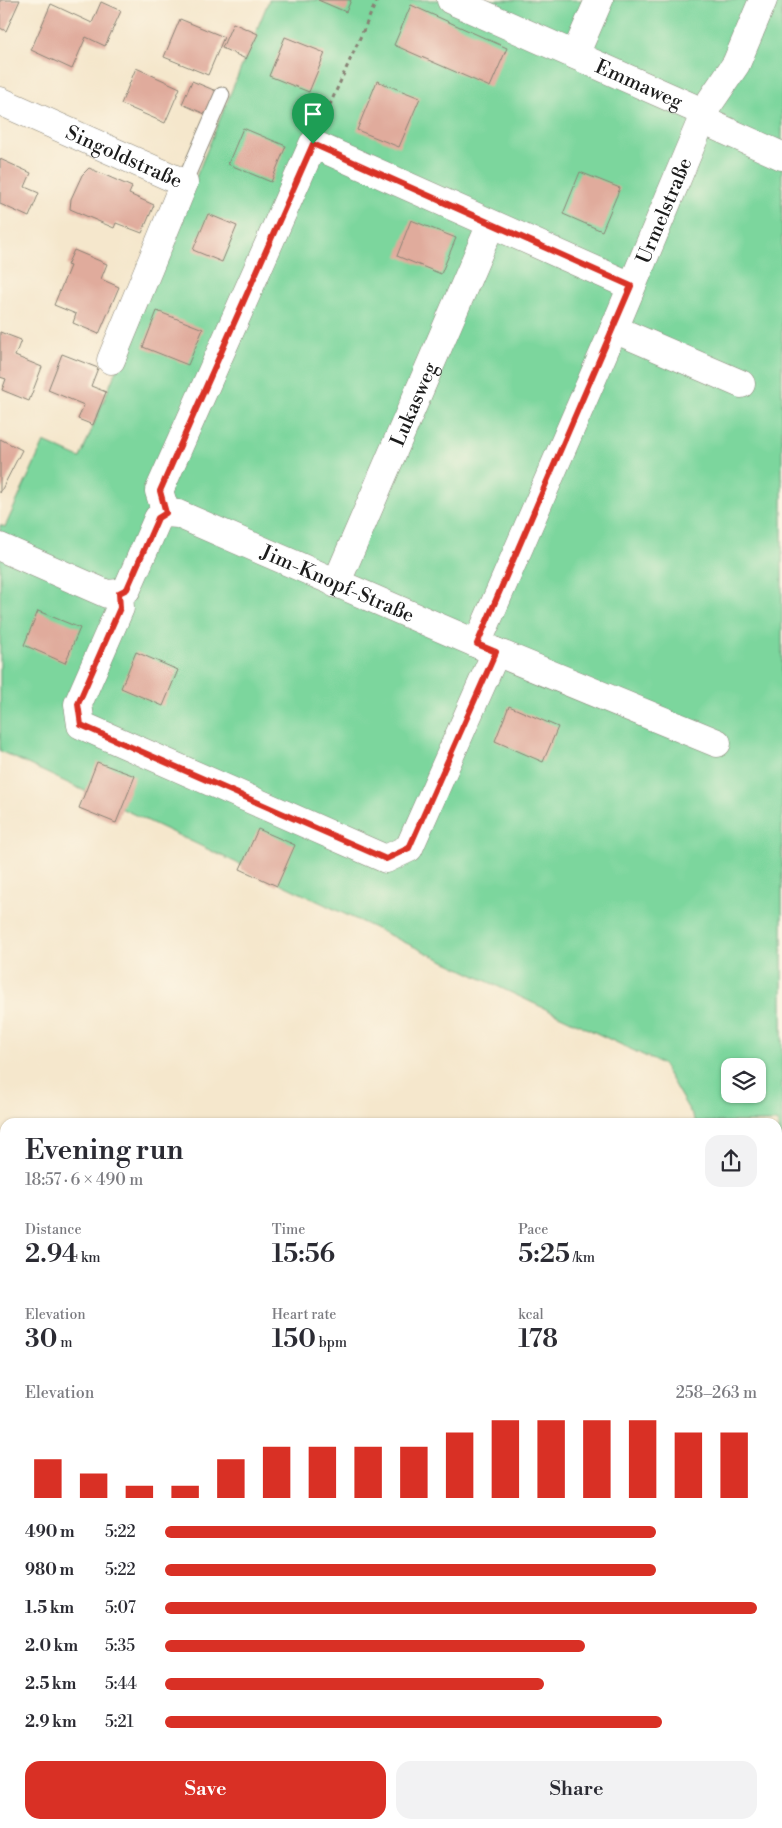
<!DOCTYPE html>
<meta charset="utf-8">
<style>
body{margin:0;font-family:"Libre Bodoni",serif;background:#f2f2f3;color:#2b2b33;height:100vh;display:flex;flex-direction:column;font-size:19px;white-space:nowrap}
*{box-sizing:border-box;margin:0}
p{font-size:16px;color:#7c7c81}
.icon{flex:none;width:28px;height:28px;fill:none;stroke:currentColor;stroke-width:2;stroke-linecap:round;stroke-linejoin:round}
.map{position:relative;flex:1;overflow:hidden}
.details{position:absolute;left:0px;top:1118px;width:782px;height:711px;display:flex;flex-direction:column;background:#fff;border-radius:15px 15px 0 0;box-shadow:0 1px 4px #0004}
.details>*{flex:none}
.controls{position:absolute;left:721px;top:1058px;display:grid;gap:10px}
.controls a{display:grid;place-items:center;width:45px;height:45px;border-radius:10px;background:#fff;box-shadow:0 1px 4px #0004;font-size:25px}
.pin{position:absolute;display:grid;place-items:center;width:42px;height:42px;color:#fff;margin:-51px -21px;border-radius:50% 50% 50% 0;rotate:-45deg;box-shadow:0 0 5px #0007}
.pin .icon{rotate:45deg}
.round{display:grid;place-items:center;flex:none;width:52px;height:52px;border-radius:15px;background:#f2f2f3}
.summary{display:flex;align-items:center;justify-content:space-between;height:85px;padding:0 25px}
h1{font-size:28px;font-weight:600;line-height:38px}
.metrics{display:grid;grid-template-columns:repeat(3,1fr);gap:8px;height:85px;padding:5px 25px}
.metrics div{display:grid;align-content:center}
.metrics b{font-size:25px;font-weight:600}
.metrics small{font-size:14px;font-weight:400}
.metrics p{font-size:14px}
.chart{height:140px;padding:10px 25px}
.chart p{display:flex;justify-content:space-between}
.chart svg{width:100%;height:90px;margin-top:5px;stroke:#d93025;stroke-width:6}
.cta{display:flex;gap:10px;margin-top:auto;padding:10px 25px}
.cta a{flex:1;height:58px;border-radius:15px;background:#d93025;color:#fff;font-size:20px;font-weight:600;line-height:58px;text-align:center}
.cta a+a{background:#f2f2f3;color:#2b2b33}
ul{padding:0 25px;list-style:none;font-size:16px}
li{display:grid;grid-template-columns:80px 60px 1fr;align-items:center;height:38px}
li i{height:12px;border-radius:6px;background:#d93025}
.map>svg:first-child{display:block}
.green{fill:#7cd69d;stroke:#4c795c;fill-rule:evenodd}
.building{fill:#e0ab9c}
.lines{fill:none;stroke-linecap:round;stroke-linejoin:round}
.lane-casing{stroke:#888274;stroke-width:17}
.street-casing{stroke:#888274;stroke-width:29}
.path{stroke:#888274;stroke-width:3;stroke-dasharray:4 4;stroke-linecap:butt}
.lane{stroke:#fff;stroke-width:15}
.street{stroke:#fff;stroke-width:28}
.route-casing{stroke:#fff;stroke-width:10}
.route{stroke:#d93025;stroke-width:6}
.labels{text-anchor:middle;stroke-width:4;stroke-linejoin:round;paint-order:stroke}
.street-label{font-size:20px;fill:#1c1c1c;stroke:#fcf5e5}
</style>
<div class="map">
<svg width="782" height="1828" viewBox="0 0 782 1828">
<rect width="100%" height="100%" fill="#fcf5e5"/>
<filter id="ink" filterUnits="userSpaceOnUse"><feTurbulence type="fractalNoise" baseFrequency=".02" numOctaves="2"/><feDisplacementMap in="SourceGraphic" scale="10" xChannelSelector="R" yChannelSelector="G"/><feConvolveMatrix kernelMatrix="1 2 1 2 8 2 1 2 1" color-interpolation-filters="sRGB"/></filter>
<filter id="wash" filterUnits="userSpaceOnUse"><feTurbulence type="fractalNoise" baseFrequency=".0096" numOctaves="4" result="noise"/><feDisplacementMap in="SourceGraphic" scale="20" xChannelSelector="R" yChannelSelector="G"/><feGaussianBlur stdDeviation="1.12" result="paint"/><feColorMatrix in="noise" values="0 0 0 0 0 0 0 0 0 0 0 0 0 0 0 0 0 1.4 0 .05"/><feComposite in="paint" operator="in"/></filter>
<g filter="url(#wash)">
<rect width="100%" height="100%" fill="#f5e7cc"/>
<!-- green -->
<path class="green" d="M269 0H782V1167L778 1165V1122H696L662 1064 0 751V525L5 527 44 442 80 458ZM730 1066H758V1094H730Z"/>
<g id="blocks">
<!-- building -->
<g class="building">
<polygon points="0,0 20,0 6,31 0,28"/>
<polygon points="318,0 351,0 346,12"/>
<polygon points="101,2 121,11 105,46 86,37 72,69 31,50 51,4 92,23"/>
<polygon points="411,5 507,48 490,87 394,45"/>
<polygon points="180,19 224,37 208,75 164,57"/>
<polygon points="233,23 258,34 246,59 222,48"/>
<polygon points="285,37 325,53 309,92 269,76"/>
<polygon points="136,68 180,88 165,123 121,104"/>
<polygon points="192,81 216,91 205,114 182,104"/>
<polygon points="377,81 420,98 399,147 357,130"/>
<polygon points="243,128 286,146 271,182 228,164"/>
<polygon points="0,159 31,173 25,187 39,193 29,217 0,204"/>
<polygon points="89,168 132,187 129,194 154,205 142,233 116,223 114,228 70,209 71,199 82,175"/>
<polygon points="580,172 620,188 602,231 563,214"/>
<polygon points="208,214 237,226 222,262 193,250"/>
<polygon points="411,220 456,238 441,274 397,256"/>
<polygon points="74,250 107,264 101,279 119,287 99,334 73,323 76,314 54,305 70,266 67,265"/>
<polygon points="157,311 203,329 188,365 143,347"/>
<polygon points="0,332 21,340 15,356 42,367 29,401 2,390 6,379 0,377"/>
<polygon points="62,354 98,368 91,386 106,392 93,425 78,419 84,405 48,390"/>
<polygon points="0,439 22,450 0,493"/>
<polygon points="38,611 80,628 65,663 24,645"/>
<polygon points="136,652 178,670 163,706 121,688"/>
<polygon points="509,706 558,727 543,762 495,741"/>
<polygon points="97,762 135,776 116,823 79,808"/>
<polygon points="258,829 295,845 277,886 240,869"/>
</g>
</g>
</g>
<g filter="url(#ink)">
<use href="#blocks" fill-opacity="0" stroke="#888274" stroke-width="1"/>
<g class="lines">
<defs>
<polyline id="lane" points="184,183 222,95"/>
<g id="street">
<path id="s1" d="M451 0 705 113"/>
<polyline points="575,55 599,0"/>
<path id="s2" d="M0 101 184 183 111 360"/>
<polyline points="702,120 782,156"/>
<polyline points="614,329 741,384"/>
<polyline points="166,513 159,491 313,144 631,286"/>
<path id="s3" d="M0 547 107 594 119 593 127 589 158 518 166 513 178 514 496 652 717 743"/>
<path id="s4" d="M336 584 491 224"/>
<polyline points="119,593 120,608 78,704 81,725 386,859 409,848 496,652"/>
<path id="s5" d="M477 644 614 329 708 105 736 64 763 0"/>
</g>
</defs>
<!-- lane casing -->
<use href="#lane" class="lane-casing"/>
<!-- street casing -->
<use href="#street" class="street-casing"/>
<!-- path -->
<g class="path">
<polyline points="323,120 377,0"/>
<polyline points="778,1177 782,1179"/>
</g>
<!-- lane -->
<use href="#lane" class="lane"/>
<!-- street -->
<use href="#street" class="street"/>
</g>
</g>
<g class="lines" filter="url(#ink)">
<defs>
<polygon id="route" points="313,144 631,286 477,644 496,652 409,848 386,859 81,725 78,704 120,608 119,593 127,589 158,518 166,513 160,491"/>
</defs>
<!-- route casing -->
<use href="#route" class="route-casing"/>
<!-- route -->
<use href="#route" class="route"/>
</g>
<g class="labels">
<!-- street labels -->
<g class="street-label">
<text dy="7" stroke="none"><textPath href="#s1" startOffset="206">Emmaweg</textPath></text>
<text dy="7" stroke="none"><textPath href="#s2" startOffset="136">Singoldstraße</textPath></text>
<text dy="7" stroke="none"><textPath href="#s5" startOffset="472">Urmelstraße</textPath></text>
<text dy="7" stroke="none"><textPath href="#s4" startOffset="196">Lukasweg</textPath></text>
<text dy="7" stroke="none"><textPath href="#s3" startOffset="411">Jim-Knopf-Straße</textPath></text>
</g>
</g>
</svg>
<div class="controls">
<a><svg class="icon" aria-label="layers" viewBox="0 0 24 24"><path d="M12 4l9 5-9 5-9-5zM3 14l9 5 9-5"/></svg></a>
</div>
<div class="pin" style="left:313px;top:144px;background:#1e9e55"><svg class="icon" aria-label="arrive" viewBox="0 0 24 24"><path d="M6 21V4h12l-3 4 3 4H6"/></svg></div>
<section class="details">
<div class="summary"><div><h1>Evening run</h1><p>18:57 · 6 × 490 m</p></div><a class="round"><svg class="icon" aria-label="share" viewBox="0 0 24 24"><path d="M12 15V3M7 8l5-5 5 5M5 13v7h14v-7"/></svg></a></div>
<div class="metrics">
<div><p>Distance</p><b>2.94<small> km</small></b></div>
<div><p>Time</p><b>15:56</b></div>
<div><p>Pace</p><b>5:25<small> /km</small></b></div>
</div>
<div class="metrics">
<div><p>Elevation</p><b>30<small> m</small></b></div>
<div><p>Heart rate</p><b>150<small> bpm</small></b></div>
<div><p>kcal</p><b>178</b></div>
</div>
<div class="chart"><p><span>Elevation</span>258–263 m</p>
<svg viewBox="0 0 160 44" preserveAspectRatio="none"><path d="M5 44V25M15 44V32M25 44V38M35 44V38M45 44V25M55 44V19M65 44V19M75 44V19M85 44V19M95 44V12M105 44V6M115 44V6M125 44V6M135 44V6M145 44V12M155 44V12"/></svg>
</div>
<ul>
<li><b>490 m</b>5:22<i style="width:83%"></i></li>
<li><b>980 m</b>5:22<i style="width:83%"></i></li>
<li><b>1.5 km</b>5:07<i style="width:100%"></i></li>
<li><b>2.0 km</b>5:35<i style="width:71%"></i></li>
<li><b>2.5 km</b>5:44<i style="width:64%"></i></li>
<li><b>2.9 km</b>5:21<i style="width:84%"></i></li>
</ul>
<div class="cta"><a>Save</a><a>Share</a></div>
</section>
</div>
